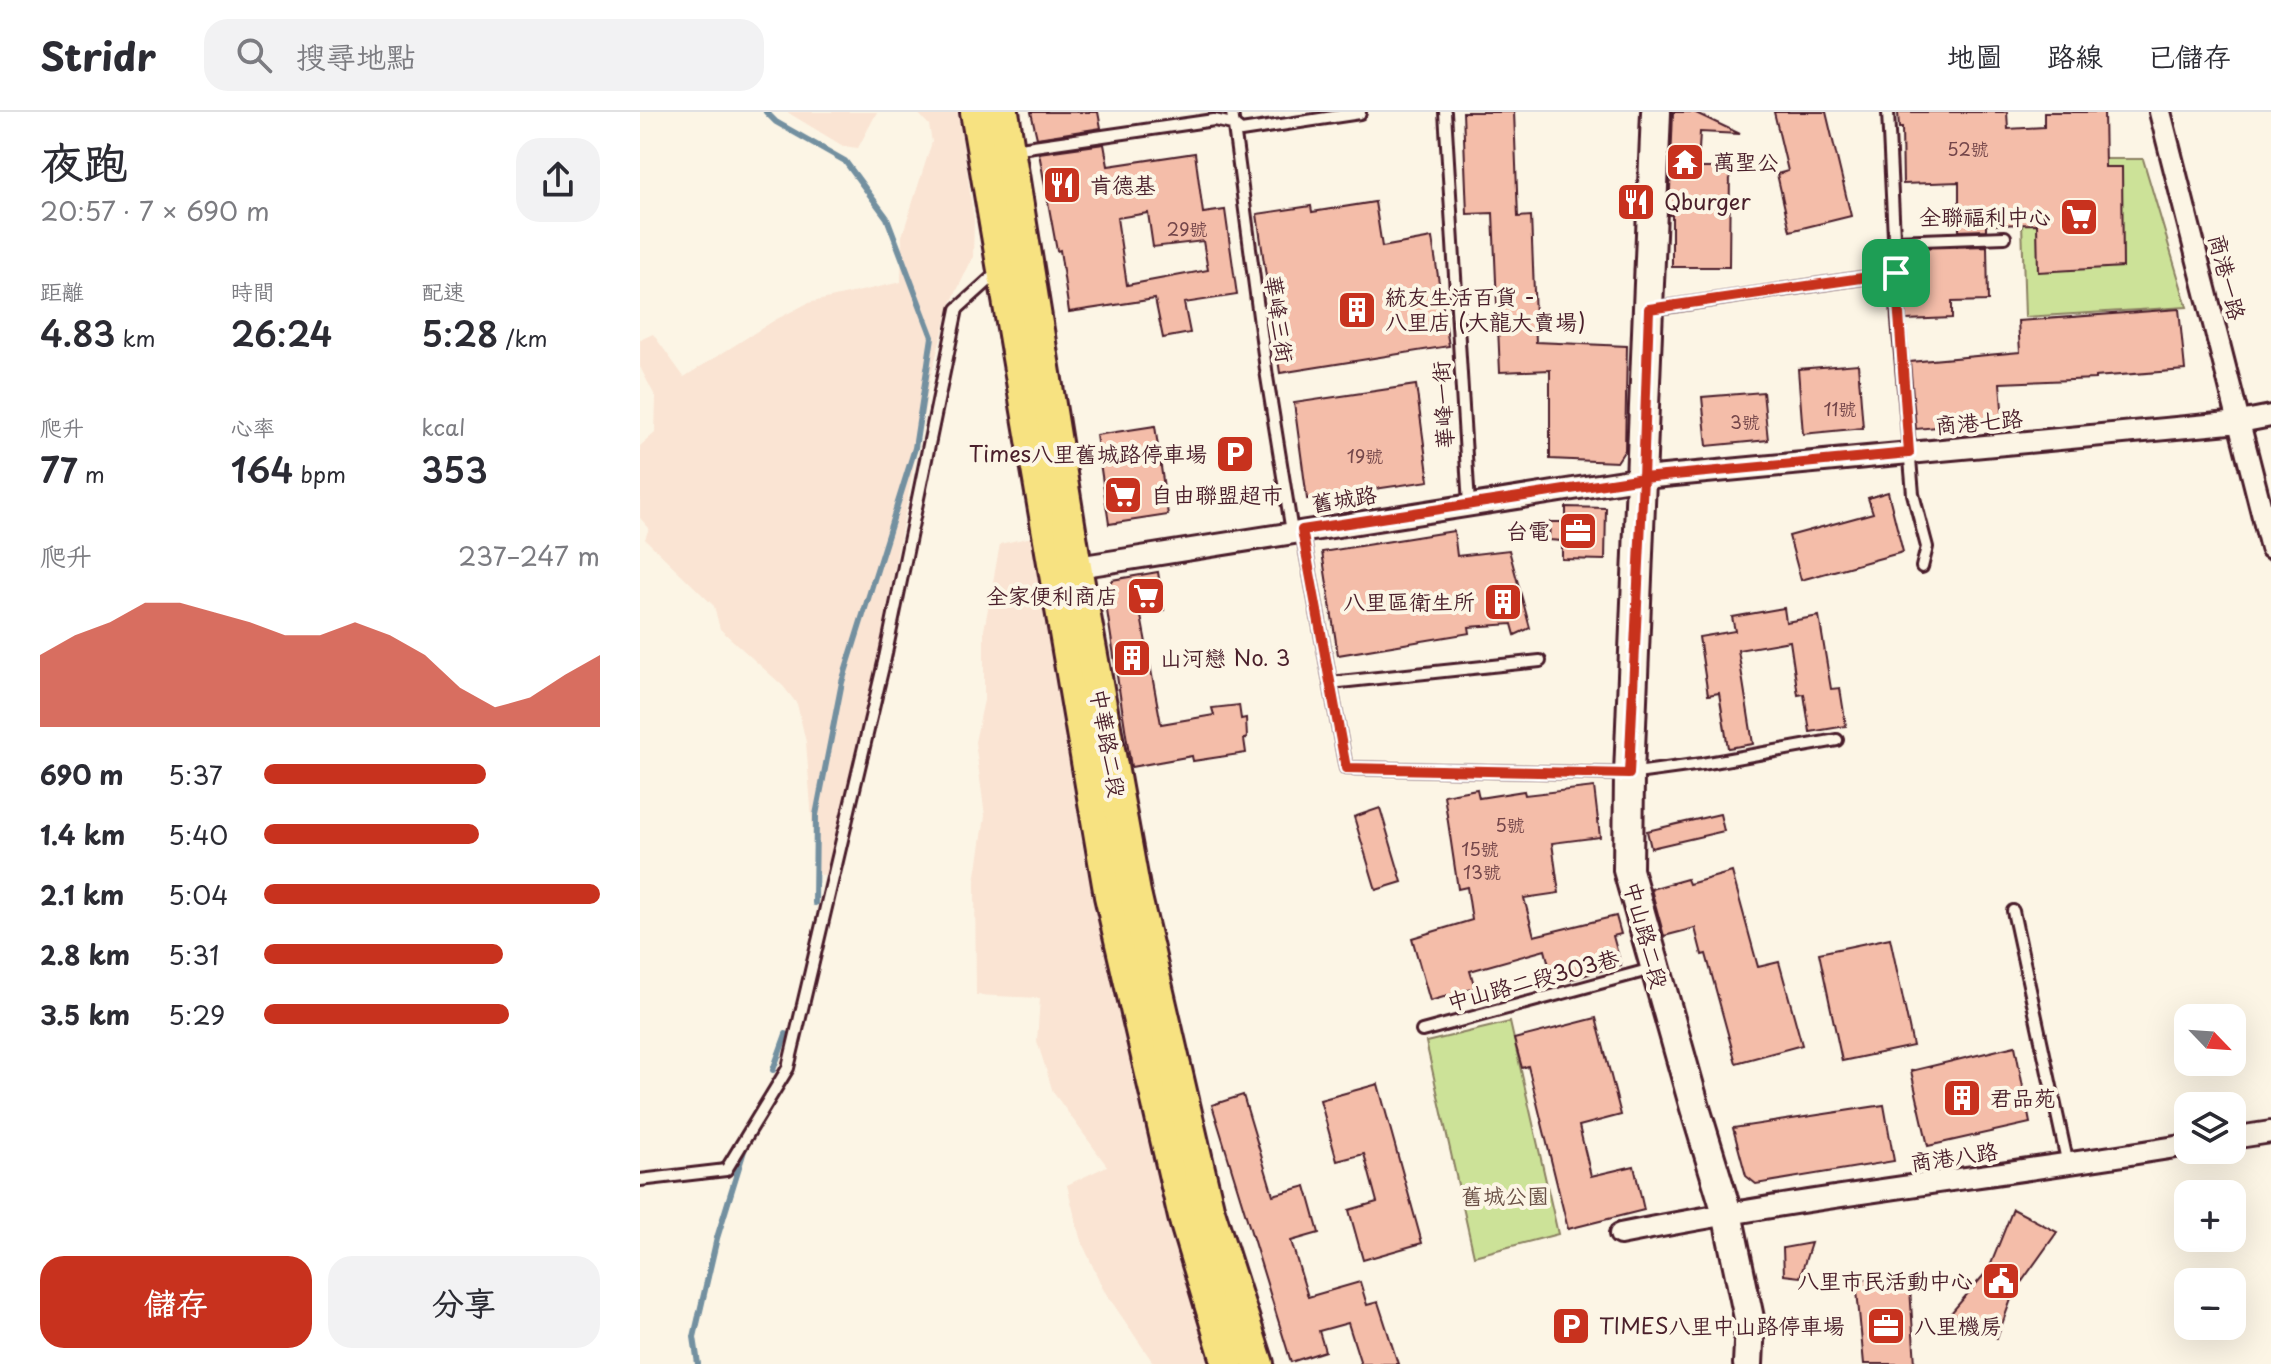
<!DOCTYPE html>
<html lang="zh-TW">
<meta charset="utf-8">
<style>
body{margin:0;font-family:"Playpen Sans","LXGW WenKai TC",sans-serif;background:#f2f2f3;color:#2b2b33;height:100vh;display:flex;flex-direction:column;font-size:30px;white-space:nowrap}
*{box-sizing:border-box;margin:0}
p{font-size:26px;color:#7c7c81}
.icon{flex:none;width:44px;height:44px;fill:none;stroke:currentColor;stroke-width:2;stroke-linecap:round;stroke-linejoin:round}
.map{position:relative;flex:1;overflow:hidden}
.sheet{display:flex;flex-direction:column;background:#fff;width:640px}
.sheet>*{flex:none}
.needle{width:52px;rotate:115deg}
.controls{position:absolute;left:1534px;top:892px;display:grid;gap:16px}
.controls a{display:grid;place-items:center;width:72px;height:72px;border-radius:16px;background:#fff;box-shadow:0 8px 32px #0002;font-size:40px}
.pin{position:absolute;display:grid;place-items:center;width:68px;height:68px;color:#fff;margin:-34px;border-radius:16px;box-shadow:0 4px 12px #0006}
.round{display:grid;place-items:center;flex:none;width:84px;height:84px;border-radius:24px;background:#f2f2f3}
.headline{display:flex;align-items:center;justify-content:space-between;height:136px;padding:0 40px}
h1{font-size:44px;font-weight:600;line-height:60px}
.figures{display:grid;grid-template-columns:repeat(3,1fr);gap:12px;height:136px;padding:8px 40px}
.figures div{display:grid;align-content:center}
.figures b{font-size:34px;font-weight:600}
.figures small{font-size:22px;font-weight:400}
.figures p{font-size:22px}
.chart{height:224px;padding:16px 40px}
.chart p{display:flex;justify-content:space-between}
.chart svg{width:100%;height:144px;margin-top:8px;fill:#c8321e;opacity:.7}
.cta{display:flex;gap:16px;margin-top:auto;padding:16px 40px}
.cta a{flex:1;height:92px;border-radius:24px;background:#c8321e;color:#fff;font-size:32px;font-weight:600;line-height:92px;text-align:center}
.cta a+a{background:#f2f2f3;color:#2b2b33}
ul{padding:0 40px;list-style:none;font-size:26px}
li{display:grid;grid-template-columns:128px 96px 1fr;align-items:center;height:60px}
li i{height:20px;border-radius:10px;background:#c8321e}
header{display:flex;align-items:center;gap:48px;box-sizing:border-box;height:112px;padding:0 40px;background:#fff;border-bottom:2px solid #e1e1e2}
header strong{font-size:38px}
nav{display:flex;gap:44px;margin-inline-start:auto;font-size:28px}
.search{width:560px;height:72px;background:#f2f2f3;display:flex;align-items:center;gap:20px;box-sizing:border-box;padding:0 28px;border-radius:24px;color:#7c7c81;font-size:30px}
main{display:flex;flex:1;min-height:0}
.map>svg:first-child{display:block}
.built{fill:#fae4d3}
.green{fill:#cce298;stroke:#8b8062;stroke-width:2}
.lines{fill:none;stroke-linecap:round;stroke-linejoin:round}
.stream{stroke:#7390a0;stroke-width:6}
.building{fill:#f4bda9;stroke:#4a1f2b;stroke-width:2;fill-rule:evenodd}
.lane-casing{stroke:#4a1f2b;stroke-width:16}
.street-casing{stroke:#4a1f2b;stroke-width:26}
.secondary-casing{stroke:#4a1f2b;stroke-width:34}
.primary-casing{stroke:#4a1f2b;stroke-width:36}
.lane{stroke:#fcf5e5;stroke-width:10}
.street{stroke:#fcf5e5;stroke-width:20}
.secondary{stroke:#fcf5e5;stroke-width:28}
.primary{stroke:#f7e281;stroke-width:30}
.route-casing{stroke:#fff;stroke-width:16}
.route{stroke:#c8321e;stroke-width:10}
.labels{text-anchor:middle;stroke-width:8;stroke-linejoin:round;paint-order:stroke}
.number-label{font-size:18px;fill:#74464a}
.poi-label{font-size:22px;fill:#4a1f2b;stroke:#fcf5e5;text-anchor:start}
.street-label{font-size:22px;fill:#4a1f2b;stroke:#fcf5e5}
.park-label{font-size:22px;fill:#6a5046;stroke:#fcf5e5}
</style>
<header>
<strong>Stridr</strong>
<div class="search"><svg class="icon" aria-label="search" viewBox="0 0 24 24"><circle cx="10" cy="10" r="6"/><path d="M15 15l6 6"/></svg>搜尋地點</div>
<nav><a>地圖</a><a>路線</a><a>已儲存</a></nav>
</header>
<main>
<section class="sheet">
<div class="headline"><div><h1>夜跑</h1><p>20:57 · 7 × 690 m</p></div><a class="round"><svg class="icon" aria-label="share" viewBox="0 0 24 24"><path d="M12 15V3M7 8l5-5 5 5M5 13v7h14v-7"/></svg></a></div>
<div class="figures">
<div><p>距離</p><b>4.83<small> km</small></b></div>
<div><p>時間</p><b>26:24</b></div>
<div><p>配速</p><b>5:28<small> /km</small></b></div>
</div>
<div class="figures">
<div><p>爬升</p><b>77<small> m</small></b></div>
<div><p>心率</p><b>164<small> bpm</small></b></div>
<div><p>kcal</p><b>353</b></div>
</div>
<div class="chart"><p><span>爬升</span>237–247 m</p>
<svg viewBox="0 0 160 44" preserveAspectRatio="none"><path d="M0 44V22L10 16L20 12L30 6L40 6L50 9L60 12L70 16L80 16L90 12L100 16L110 22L120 32L130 38L140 35L150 28L160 22V44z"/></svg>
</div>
<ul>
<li><b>690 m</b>5:37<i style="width:66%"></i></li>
<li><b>1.4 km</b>5:40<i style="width:64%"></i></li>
<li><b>2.1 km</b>5:04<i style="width:100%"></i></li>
<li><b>2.8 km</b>5:31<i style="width:71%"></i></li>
<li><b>3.5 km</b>5:29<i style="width:73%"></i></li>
</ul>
<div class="cta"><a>儲存</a><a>分享</a></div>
</section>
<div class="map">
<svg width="1631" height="1252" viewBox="0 0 1631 1252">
<rect width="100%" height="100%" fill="#fcf5e5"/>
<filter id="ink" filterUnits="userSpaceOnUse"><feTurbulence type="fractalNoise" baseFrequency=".0125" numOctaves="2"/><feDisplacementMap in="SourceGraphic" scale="16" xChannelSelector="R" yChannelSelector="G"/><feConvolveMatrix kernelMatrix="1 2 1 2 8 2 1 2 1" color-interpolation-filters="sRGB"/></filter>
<g filter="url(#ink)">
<!-- built -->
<g class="built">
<polygon points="147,0 237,0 218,36 203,34"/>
<polygon points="277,0 318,0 334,107 333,145 310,193 291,263 198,755 191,766 176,761 166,630 157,592 143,574 80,517 74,494 5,427 9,416 0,406 0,334 15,321 16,286 0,255 0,228 13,222 44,265 135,208 168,191 261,170 262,124 292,30 289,13"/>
<polygon points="392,425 446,754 519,1051 578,1252 514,1252 463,1177 440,1126 427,1073 467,1054 413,980 397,929 400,886 336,883 335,770 345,704 335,630 344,588 344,518 360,432"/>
</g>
<!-- green -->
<g class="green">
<polygon points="1380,47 1503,47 1547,195 1385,205"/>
<polygon points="870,910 918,1122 834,1144 786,930"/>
</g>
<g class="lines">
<!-- stream -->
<g class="stream">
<polyline points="126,0 136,10 205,49 247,106 292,225 275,336 202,570 176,703 175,791"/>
<polyline points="133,958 146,922"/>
<polyline points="58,1252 54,1225 77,1126 106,1032"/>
</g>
</g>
<!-- building -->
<g class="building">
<polygon points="391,0 458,0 461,16 397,26"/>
<polygon points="823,0 874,0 878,105 891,104 896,230 987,234 985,338 977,350 910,347 910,258 860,260 853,101 827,102"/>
<polygon points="1033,0 1054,0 1100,22 1060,20 1058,56 1090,56 1089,155 1032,155 1032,103 1029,103"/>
<polygon points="1134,0 1186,0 1211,104 1150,119 1137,62 1148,59"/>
<polygon points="1258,0 1367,0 1368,17 1404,15 1404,0 1464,0 1465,55 1482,55 1483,155 1398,160 1397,112 1346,113 1346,118 1319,119 1319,70 1263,72 1262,16 1259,16"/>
<path d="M464 32 468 54 555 41 563 101 585 98 597 183 544 191 550 221 523 226 515 187 429 200 420 138 417 139 399 41ZM508 101 513 135 563 129 568 158 487 173 477 106Z"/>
<polygon points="735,90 742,135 792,126 809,234 640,261 617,102 671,94 672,100"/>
<polygon points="1347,134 1348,189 1312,190 1312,206 1266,208 1263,155 1273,155 1272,136"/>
<polygon points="1539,197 1545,258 1455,265 1455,267 1360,271 1363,309 1276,317 1270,250 1380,240 1378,209"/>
<polygon points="1218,252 1223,316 1163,322 1158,257"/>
<polygon points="776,273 789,369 667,387 654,291"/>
<polygon points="1123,280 1128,328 1067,334 1062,285"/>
<polygon points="515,314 528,403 469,412 456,323"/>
<polygon points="1248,380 1263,440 1161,468 1149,424 1233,401 1228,386"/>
<polygon points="926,395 966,396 965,448 922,447 922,429 909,428 910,410 926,410"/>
<polygon points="814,419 817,444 869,438 890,516 875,523 872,512 829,515 830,521 698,543 682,440"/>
<polygon points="518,460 524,498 501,504 521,612 574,603 572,596 599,593 601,607 606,606 607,626 604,627 606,641 553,649 552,644 491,655 464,479 472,468"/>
<polygon points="1144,496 1146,510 1179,504 1191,577 1200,576 1206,614 1170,620 1164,582 1158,583 1150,529 1098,538 1113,632 1088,636 1079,581 1068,583 1059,525 1095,519 1092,505"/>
<polygon points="954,675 960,725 912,731 919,781 884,786 894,824 976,804 981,822 973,824 981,853 914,872 905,838 830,859 835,876 790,889 772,826 832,808 827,775 818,777 804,683 837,677 839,686 884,679 885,683"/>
<polygon points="740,696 762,770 736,778 714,705"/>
<polygon points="1080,702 1084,719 1011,736 1007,719"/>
<polygon points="1092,760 1118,855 1139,850 1162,933 1096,951 1066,842 1062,843 1055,816 1024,824 1011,777 1047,767 1049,772"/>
<polygon points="1250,826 1273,934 1202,949 1179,841"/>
<polygon points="956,906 981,1003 939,1014 951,1064 994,1054 1004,1098 928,1117 888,954 882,956 874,927"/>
<polygon points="1375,934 1390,1011 1288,1034 1271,959"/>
<polygon points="738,972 782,1131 723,1148 709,1098 737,1090 724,1042 697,1049 680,988"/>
<polygon points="603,983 633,1083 666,1074 679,1121 651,1129 668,1185 720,1170 727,1193 738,1190 758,1252 721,1252 708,1211 679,1219 685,1239 651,1250 572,993"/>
<polygon points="1244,993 1254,1049 1116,1072 1106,1064 1093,1016"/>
<polygon points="1373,1097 1417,1120 1373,1182 1357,1226 1311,1201 1349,1157"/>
<polygon points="1171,1131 1160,1165 1144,1163 1143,1136"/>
<polygon points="1255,1165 1270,1176 1275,1252 1224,1252 1216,1168"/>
</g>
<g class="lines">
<defs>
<g id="lane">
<polyline points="592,0 627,265 652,420"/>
<polyline points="805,0 829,393"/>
<polyline points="1248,0 1258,208 1273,382 1287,435 1282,455"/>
<polyline points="373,37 574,8 592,12 601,19 720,1"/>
<polyline points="1254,129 1365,125"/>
<polyline points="1011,197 1256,161"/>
<polyline points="662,418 706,656 989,662 1062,652 1197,628"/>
<polyline points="690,571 900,549"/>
<polyline points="1373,799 1428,1053"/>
<polyline points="782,919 1012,857"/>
<polyline points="0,1068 86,1058 148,956 245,546 317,197 358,160"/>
</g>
<g id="street">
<polyline points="1520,0 1631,436"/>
<polyline points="425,457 1003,366 1600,310 1631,304"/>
<polyline points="1592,1026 1631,1020"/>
<path d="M980 1122C1168 1084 1359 1064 1548 1033"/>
</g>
<polyline id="secondary" points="1016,0 989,662 988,758 1055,996 1087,1101 1110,1211 1108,1252"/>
<g id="primary">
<polyline points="336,0 470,784 544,1105 588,1252"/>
<polyline points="363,0 436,455 495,781 568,1096 618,1252"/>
</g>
</defs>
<!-- lane casing -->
<use href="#lane" class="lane-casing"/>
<!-- street casing -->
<use href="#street" class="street-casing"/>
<!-- secondary casing -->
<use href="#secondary" class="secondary-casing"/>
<!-- primary casing -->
<use href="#primary" class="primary-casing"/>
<!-- lane -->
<use href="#lane" class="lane"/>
<!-- street -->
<use href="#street" class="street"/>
<!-- secondary -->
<use href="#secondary" class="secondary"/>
<!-- primary -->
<use href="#primary" class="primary"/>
</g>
</g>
<g class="lines" filter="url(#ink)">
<defs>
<polyline id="route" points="1256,161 1009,197 1003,366 662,418 706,656 989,662 1003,366 1269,341 1256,161"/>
</defs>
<!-- route casing -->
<use href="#route" class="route-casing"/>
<!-- route -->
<use href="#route" class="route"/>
</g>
<!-- icons -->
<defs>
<symbol id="temple-square" viewBox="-11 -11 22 22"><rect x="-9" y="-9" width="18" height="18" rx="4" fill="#c8321e" stroke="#fcf5e5"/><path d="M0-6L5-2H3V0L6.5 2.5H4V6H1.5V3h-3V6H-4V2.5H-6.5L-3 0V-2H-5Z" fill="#fff"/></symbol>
<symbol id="restaurant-square" viewBox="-11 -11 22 22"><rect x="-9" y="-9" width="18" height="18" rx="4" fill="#c8321e" stroke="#fcf5e5"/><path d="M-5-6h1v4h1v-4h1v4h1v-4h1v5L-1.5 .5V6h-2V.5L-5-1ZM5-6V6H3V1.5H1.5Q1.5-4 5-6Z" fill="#fff"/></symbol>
<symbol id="supermarket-square" viewBox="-11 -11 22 22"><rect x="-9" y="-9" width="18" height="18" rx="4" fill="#c8321e" stroke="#fcf5e5"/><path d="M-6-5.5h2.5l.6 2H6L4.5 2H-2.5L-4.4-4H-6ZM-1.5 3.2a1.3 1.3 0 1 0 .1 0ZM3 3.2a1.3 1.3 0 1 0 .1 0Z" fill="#fff"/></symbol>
<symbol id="building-square" viewBox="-11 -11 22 22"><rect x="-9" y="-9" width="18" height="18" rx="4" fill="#c8321e" stroke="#fcf5e5"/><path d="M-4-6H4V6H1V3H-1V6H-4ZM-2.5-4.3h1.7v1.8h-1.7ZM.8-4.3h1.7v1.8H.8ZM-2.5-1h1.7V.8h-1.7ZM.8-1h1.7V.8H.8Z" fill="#fff"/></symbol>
<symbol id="parking-square" viewBox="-11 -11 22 22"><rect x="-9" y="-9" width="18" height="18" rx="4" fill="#c8321e" stroke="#fcf5e5"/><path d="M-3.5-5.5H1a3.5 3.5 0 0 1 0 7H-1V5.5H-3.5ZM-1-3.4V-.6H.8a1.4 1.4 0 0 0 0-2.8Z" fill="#fff"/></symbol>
<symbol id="office-square" viewBox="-11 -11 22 22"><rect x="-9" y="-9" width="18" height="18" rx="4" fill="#c8321e" stroke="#fcf5e5"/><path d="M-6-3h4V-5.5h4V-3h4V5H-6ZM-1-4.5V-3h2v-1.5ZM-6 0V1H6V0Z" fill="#fff"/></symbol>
<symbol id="civic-square" viewBox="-11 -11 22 22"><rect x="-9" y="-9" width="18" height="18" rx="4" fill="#c8321e" stroke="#fcf5e5"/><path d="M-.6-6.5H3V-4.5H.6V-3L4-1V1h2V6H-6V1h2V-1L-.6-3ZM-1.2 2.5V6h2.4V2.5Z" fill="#fff"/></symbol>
</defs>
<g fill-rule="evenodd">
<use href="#temple-square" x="1023" y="28" width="44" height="44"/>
<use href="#restaurant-square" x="400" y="51" width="44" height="44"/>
<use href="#restaurant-square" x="974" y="68" width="44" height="44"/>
<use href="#supermarket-square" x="1417" y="83" width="44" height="44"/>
<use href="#building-square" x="695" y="176" width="44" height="44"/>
<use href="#parking-square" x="573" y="320" width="44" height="44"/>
<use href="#supermarket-square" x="461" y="361" width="44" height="44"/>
<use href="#office-square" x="916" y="397" width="44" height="44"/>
<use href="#supermarket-square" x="484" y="462" width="44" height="44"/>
<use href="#building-square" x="841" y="468" width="44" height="44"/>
<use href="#building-square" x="470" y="524" width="44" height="44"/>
<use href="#building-square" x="1300" y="964" width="44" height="44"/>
<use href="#civic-square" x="1339" y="1147" width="44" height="44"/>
<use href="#parking-square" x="909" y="1192" width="44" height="44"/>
<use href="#office-square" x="1224" y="1192" width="44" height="44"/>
</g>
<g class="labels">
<!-- number labels -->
<g class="number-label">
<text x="1328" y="44">52號</text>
<text x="547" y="124">29號</text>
<text x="1200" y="304">11號</text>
<text x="1105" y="317">3號</text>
<text x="725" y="351">19號</text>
<text x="870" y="720">5號</text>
<text x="840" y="744">15號</text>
<text x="842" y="767">13號</text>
</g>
<!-- poi labels -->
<g class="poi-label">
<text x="1073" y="58">萬聖公</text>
<text x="450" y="81">肯德基</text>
<text x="1024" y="98">Qburger</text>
<text x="1411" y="113" text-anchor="end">全聯福利中心</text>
<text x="745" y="193">統友生活百貨 -<tspan x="745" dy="25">八里店 (大龍大賣場)</tspan></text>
<text x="567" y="350" text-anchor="end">Times八里舊城路停車場</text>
<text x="511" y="391">自由聯盟超市</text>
<text x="910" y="427" text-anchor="end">台電</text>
<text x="478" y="492" text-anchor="end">全家便利商店</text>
<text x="835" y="498" text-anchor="end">八里區衛生所</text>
<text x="520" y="554">山河戀 No. 3</text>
<text x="1350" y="994">君品苑</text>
<text x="1333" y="1177" text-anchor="end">八里市民活動中心</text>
<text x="959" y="1222">TIMES八里中山路停車場</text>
<text x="1274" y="1222">八里機房</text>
</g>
<!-- street labels -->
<g class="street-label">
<text transform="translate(1587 165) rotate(76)" y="8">商港一路</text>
<text transform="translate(639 207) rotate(82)" y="8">華峰三街</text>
<text transform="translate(803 293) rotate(-93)" y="8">華峰一街</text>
<text transform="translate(1339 310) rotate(-5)" y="8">商港七路</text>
<text transform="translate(704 387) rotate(-9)" y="8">舊城路</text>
<text transform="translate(468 631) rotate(80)" y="8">中華路二段</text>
<text transform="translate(1006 823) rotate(75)" y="8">中山路二段</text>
<text transform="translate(893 868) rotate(-15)" y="8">中山路二段303巷</text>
<text transform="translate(1314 1045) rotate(-8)" y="8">商港八路</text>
</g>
<!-- park labels -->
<g class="park-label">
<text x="865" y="1092">舊城公園</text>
</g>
</g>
</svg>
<div class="controls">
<a><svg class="needle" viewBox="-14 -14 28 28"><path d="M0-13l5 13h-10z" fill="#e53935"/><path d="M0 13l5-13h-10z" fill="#7c7c81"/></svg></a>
<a><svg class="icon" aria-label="layers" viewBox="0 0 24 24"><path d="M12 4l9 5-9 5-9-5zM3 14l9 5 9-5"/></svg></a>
<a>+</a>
<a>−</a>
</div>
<div class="pin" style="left:1256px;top:161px;background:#1e9e55"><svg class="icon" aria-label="arrive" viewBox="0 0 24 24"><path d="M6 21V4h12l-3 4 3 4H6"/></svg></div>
</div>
</main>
